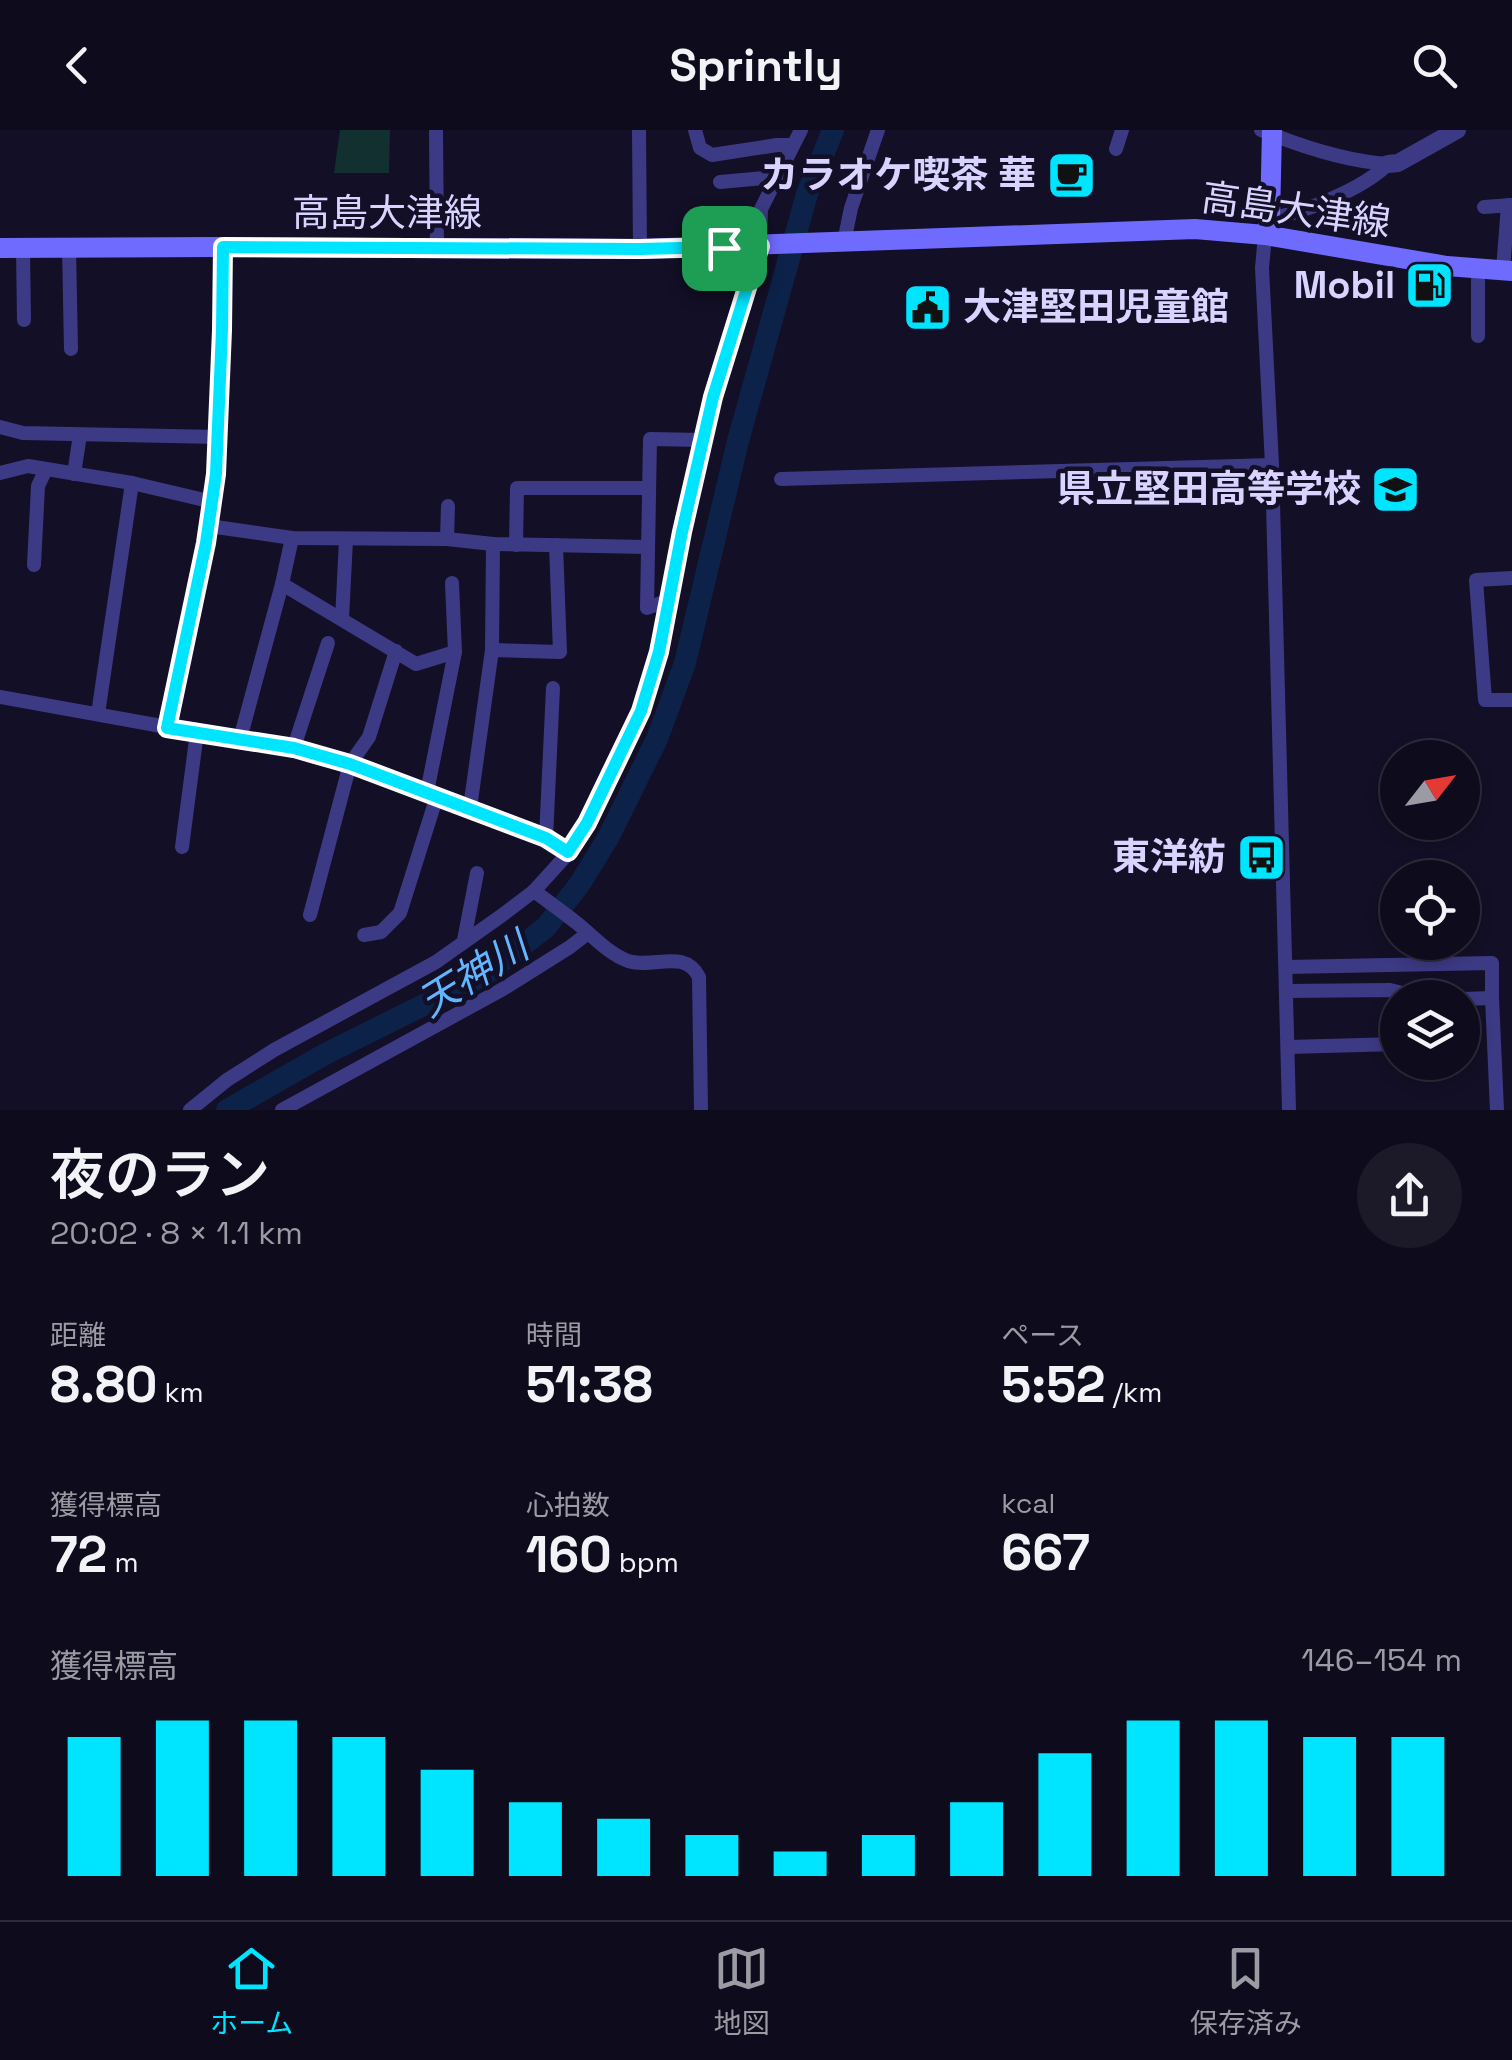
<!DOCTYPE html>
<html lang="ja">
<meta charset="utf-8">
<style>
body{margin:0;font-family:"Space Grotesk","Noto Sans JP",sans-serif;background:#1c1929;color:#f1f3f6;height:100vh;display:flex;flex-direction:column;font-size:38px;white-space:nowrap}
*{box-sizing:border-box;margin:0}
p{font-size:32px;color:#9b9ba3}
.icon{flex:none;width:55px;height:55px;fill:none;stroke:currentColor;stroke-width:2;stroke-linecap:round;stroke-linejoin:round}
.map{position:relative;height:980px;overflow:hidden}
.panel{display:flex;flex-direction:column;background:#0e0b1c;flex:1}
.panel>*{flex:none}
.needle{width:65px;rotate:59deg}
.controls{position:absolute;left:1380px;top:610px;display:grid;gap:20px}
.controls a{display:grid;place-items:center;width:100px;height:100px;border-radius:50%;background:#0e0b1c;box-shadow:0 5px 15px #0003,0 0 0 2px #2e2b3b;font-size:50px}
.pin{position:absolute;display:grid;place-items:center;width:85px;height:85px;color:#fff;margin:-42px;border-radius:20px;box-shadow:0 5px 15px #0006}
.round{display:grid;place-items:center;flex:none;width:105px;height:105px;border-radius:52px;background:#1c1929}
.summary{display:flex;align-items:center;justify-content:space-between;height:170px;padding:0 50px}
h1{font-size:55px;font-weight:600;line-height:75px}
.metrics{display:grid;grid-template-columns:repeat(3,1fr);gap:15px;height:170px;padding:10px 50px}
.metrics div{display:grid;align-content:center}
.metrics b{font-size:50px;font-weight:600}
.metrics small{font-size:28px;font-weight:400}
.metrics p{font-size:28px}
.chart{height:280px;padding:20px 50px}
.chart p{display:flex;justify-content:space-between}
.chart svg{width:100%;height:180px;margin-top:10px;stroke:#00e5ff;stroke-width:6}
header{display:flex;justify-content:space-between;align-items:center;height:130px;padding:0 50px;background:#0e0b1c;font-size:45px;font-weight:600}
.menu{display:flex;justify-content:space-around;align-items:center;height:140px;border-top:2px solid #2e2b3b;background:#0e0b1c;font-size:28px;color:#9b9ba3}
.menu a{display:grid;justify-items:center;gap:5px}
.menu .selected{color:#00e5ff}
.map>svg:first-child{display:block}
.green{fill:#12302f}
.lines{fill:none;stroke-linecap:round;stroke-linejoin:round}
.river{stroke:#0c2248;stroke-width:22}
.minor{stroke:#3d3a85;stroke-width:14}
.tertiary{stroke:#3d3a85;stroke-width:18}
.secondary{stroke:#6f6bff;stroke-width:20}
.route-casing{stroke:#fff;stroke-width:20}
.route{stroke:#00e5ff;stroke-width:12}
.labels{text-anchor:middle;stroke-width:9;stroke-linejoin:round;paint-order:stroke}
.poi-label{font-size:38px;font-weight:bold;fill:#d9d4ff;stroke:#130f26;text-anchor:end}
.street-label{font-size:38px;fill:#d9d4ff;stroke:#130f26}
.water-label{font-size:40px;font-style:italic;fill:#62b6ff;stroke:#130f26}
</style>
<header><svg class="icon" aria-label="back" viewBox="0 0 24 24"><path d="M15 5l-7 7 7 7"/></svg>Sprintly<svg class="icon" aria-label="search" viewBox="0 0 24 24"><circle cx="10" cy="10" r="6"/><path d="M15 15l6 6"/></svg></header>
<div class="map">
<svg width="1512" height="980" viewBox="0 0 1512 980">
<rect width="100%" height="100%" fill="#130f26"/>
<!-- green -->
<polygon class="green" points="340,0 390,0 389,43 334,43"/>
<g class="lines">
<!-- river -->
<polyline class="river" points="227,980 327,923 486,844 546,797 579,755 608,708 657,609 685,533 738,311 807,64 833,0"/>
<!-- minor -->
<g class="minor">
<polyline points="436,0 437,118"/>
<polyline points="639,0 640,119"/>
<polyline points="695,0 700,18 712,25 777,15 793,15"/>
<path d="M1261 0C1300 16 1345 31 1388 34"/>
<polyline points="1116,19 1122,0"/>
<polyline points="720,52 776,47"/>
<polyline points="1484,77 1512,75"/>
<path d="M1270 89C1305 82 1363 59 1388 34"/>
<polyline points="1265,105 1262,138 1272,335 1289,980"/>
<polyline points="844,112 851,78 878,0"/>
<polyline points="69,117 71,219"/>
<polyline points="23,118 24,190"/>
<polyline points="1503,140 1508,75"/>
<polyline points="1478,206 1478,138"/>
<polyline points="0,297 23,303 218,307"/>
<polyline points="0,343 28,336 132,353 213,372"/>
<polyline points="74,344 80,305"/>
<polyline points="781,349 1272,335"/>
<polyline points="209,396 292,408 447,409 493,414 647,417"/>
<polyline points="447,409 448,376"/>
<polyline points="516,415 517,358 648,358"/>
<polyline points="34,435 38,356 46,339"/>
<polyline points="1512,448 1476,450 1485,570 1512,570"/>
<polyline points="452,453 455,522"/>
<polyline points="282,454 416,534 455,522 427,662"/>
<polyline points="669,470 647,478 650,309 702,310"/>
<polyline points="342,489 346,410"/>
<polyline points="492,520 560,522 556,415"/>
<polyline points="0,567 167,597 294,617 350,634 470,678 546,708 568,722"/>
<polyline points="98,584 132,353"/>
<polyline points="167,597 213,372 222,201 223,117"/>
<polyline points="240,609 282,454 292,408"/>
<polyline points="294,617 328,513"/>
<polyline points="470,678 492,520 493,414"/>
<polyline points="546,708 553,558"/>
<polyline points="182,717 197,602"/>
<path d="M534 761C549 772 564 783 578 794 594 807 609 824 628 831 654 839 684 818 699 847L701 980"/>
<polyline points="310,785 350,634 369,607 396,521"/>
<polyline points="364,805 381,802 400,783 437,666"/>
<polyline points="464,810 477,743"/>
<polyline points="1286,837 1492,833 1492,868"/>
<polyline points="1287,861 1390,860 1402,863 1432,863 1437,868"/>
<polyline points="1462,869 1492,868 1497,980"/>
<polyline points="1462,913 1465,913"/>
<polyline points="1288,917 1398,914"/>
<polyline points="190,980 227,950 274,920 436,832 501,786 534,761 563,729 587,693 641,581 659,522 682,402 713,267 760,116 761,79 801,0"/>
<polyline points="282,980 503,859 570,817 588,803"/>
</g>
<!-- tertiary -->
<polyline class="tertiary" points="1388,34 1398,33 1457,0"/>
<!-- secondary -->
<g class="secondary">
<polyline points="1265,105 1270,89 1272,0"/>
<polyline points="0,118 223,117 640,119 1195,99 1265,105 1447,136 1512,141"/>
</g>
</g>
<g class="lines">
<defs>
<polygon id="route" points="760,116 713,267 682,402 659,522 641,581 587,693 568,722 546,708 350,634 294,618 167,598 206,413 216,344 222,200 223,117 640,119"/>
</defs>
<!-- route casing -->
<use href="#route" class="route-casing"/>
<!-- route -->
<use href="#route" class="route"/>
</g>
<!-- icons -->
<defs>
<symbol id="cafe-square" viewBox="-11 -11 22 22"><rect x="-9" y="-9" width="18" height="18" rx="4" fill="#00e5ff" stroke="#130f26"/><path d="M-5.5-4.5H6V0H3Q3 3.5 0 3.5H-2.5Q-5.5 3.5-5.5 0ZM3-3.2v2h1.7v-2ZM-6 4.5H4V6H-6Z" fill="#111"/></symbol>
<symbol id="fuel-square" viewBox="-11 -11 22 22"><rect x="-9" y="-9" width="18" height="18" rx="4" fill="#00e5ff" stroke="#130f26"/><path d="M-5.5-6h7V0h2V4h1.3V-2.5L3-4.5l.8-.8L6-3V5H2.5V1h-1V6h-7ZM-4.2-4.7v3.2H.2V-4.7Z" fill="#111"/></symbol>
<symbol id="civic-square" viewBox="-11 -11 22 22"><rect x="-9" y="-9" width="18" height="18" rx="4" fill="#00e5ff" stroke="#130f26"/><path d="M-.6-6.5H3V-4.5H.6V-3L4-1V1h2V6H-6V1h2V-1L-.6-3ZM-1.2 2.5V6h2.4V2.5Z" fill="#111"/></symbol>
<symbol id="school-square" viewBox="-11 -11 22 22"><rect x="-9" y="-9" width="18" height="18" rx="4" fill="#00e5ff" stroke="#130f26"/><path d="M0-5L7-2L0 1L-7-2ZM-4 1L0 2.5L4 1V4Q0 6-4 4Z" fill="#111"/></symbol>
<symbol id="bus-square" viewBox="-11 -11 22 22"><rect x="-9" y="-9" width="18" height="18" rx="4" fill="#00e5ff" stroke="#130f26"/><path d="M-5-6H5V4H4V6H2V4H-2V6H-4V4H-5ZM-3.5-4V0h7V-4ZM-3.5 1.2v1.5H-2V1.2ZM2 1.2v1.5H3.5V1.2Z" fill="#111"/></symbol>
</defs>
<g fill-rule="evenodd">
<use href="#cafe-square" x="1044" y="18" width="55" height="55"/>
<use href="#fuel-square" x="1402" y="128" width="55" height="55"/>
<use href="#civic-square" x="900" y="150" width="55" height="55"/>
<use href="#school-square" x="1368" y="332" width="55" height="55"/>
<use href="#bus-square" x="1234" y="700" width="55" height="55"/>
</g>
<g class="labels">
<!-- poi labels -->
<g class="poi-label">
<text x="1036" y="58">カラオケ喫茶 華</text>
<text x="1395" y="168">Mobil</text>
<text x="963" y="190" text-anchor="start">大津堅田児童館</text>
<text x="1361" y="372">県立堅田高等学校</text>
<text x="1226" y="740">東洋紡</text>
</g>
<!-- street labels -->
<g class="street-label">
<text transform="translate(1296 80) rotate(8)" y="13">高島大津線</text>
<text x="387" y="96">高島大津線</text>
</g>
<!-- water labels -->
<g class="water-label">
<text transform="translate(473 844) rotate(-32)" y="14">天神川</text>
</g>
</g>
</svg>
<div class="controls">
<a><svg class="needle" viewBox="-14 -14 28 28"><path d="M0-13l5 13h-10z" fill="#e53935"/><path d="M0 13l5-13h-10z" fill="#9b9ba3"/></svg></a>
<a><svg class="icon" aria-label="locate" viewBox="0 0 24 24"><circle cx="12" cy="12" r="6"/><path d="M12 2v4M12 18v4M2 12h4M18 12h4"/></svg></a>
<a><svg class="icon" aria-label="layers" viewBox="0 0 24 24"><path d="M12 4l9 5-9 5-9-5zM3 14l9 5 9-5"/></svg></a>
</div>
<div class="pin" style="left:724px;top:118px;background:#1e9e55"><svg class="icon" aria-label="arrive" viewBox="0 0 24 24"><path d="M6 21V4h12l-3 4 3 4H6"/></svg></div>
</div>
<section class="panel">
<div class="summary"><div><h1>夜のラン</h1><p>20:02 · 8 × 1.1 km</p></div><a class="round"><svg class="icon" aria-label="share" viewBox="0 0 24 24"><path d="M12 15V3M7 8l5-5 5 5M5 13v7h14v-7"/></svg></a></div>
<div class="metrics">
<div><p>距離</p><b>8.80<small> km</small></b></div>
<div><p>時間</p><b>51:38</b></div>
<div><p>ペース</p><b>5:52<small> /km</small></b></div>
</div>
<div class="metrics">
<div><p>獲得標高</p><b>72<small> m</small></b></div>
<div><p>心拍数</p><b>160<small> bpm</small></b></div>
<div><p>kcal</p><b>667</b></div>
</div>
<div class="chart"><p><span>獲得標高</span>146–154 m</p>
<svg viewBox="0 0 160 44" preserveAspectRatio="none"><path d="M5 44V10M15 44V6M25 44V6M35 44V10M45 44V18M55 44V26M65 44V30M75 44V34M85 44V38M95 44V34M105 44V26M115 44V14M125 44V6M135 44V6M145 44V10M155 44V10"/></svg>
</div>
</section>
<nav class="menu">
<a class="selected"><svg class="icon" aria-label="home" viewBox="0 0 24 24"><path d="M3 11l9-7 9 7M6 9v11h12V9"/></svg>ホーム</a>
<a><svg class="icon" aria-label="map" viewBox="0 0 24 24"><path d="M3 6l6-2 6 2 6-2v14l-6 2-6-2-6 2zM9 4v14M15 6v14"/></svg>地図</a>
<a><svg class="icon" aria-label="saved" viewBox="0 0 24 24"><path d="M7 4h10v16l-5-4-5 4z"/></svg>保存済み</a>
</nav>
